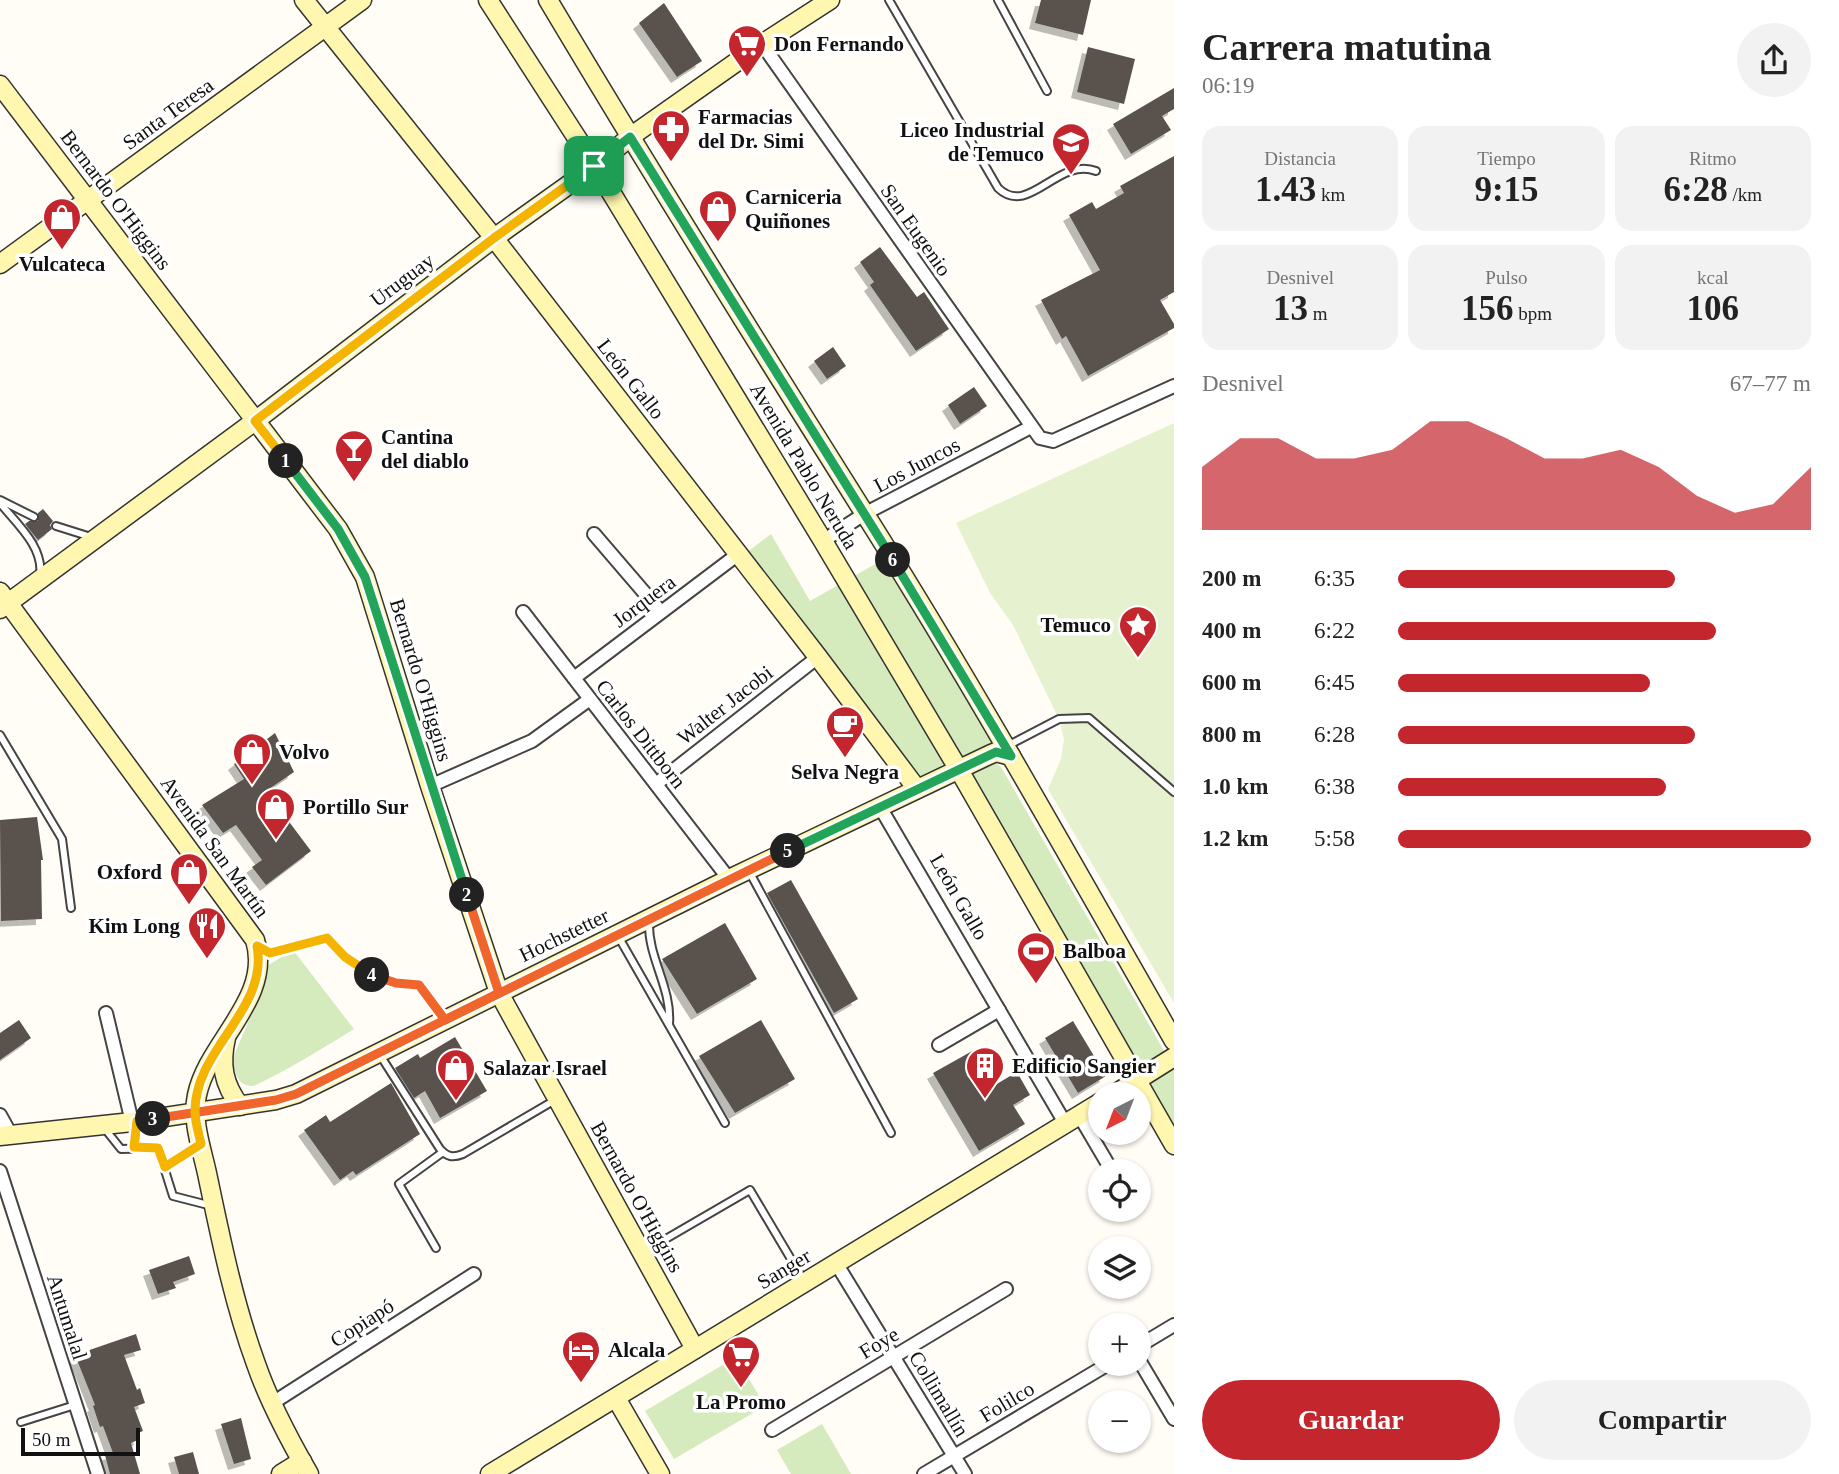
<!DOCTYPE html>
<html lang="es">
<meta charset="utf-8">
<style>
body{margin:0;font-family:Georgia,serif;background:#f2f2f2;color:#222;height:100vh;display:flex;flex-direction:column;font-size:26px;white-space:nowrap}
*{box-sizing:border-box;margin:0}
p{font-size:23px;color:#767676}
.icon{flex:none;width:38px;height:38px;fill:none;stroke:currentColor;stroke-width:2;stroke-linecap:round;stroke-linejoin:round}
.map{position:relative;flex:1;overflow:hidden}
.sheet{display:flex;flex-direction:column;background:#fff;width:665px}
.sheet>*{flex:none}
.needle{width:46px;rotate:222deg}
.tools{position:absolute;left:1088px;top:1082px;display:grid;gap:14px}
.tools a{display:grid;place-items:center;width:63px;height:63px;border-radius:50%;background:#fff;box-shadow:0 2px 5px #0004;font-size:35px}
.scale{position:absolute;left:21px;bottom:18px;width:119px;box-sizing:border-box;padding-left:7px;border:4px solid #111;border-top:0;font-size:19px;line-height:24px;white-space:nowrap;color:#111;-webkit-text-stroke:5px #fff;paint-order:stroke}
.pin{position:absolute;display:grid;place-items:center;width:60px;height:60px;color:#fff;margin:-30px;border-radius:14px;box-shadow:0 4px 10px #0006}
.km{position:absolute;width:35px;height:35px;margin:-18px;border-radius:50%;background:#222;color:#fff;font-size:19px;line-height:35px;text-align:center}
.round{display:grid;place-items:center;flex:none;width:74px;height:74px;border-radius:37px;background:#f2f2f2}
.headline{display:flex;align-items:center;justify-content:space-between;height:119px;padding:0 28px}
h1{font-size:38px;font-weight:700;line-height:52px}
.figures{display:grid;grid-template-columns:repeat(3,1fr);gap:10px;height:119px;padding:7px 28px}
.figures div{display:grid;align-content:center;border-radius:18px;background:#f2f2f2;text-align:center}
.figures b{font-size:35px;font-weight:700}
.figures small{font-size:19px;font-weight:400}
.figures p{font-size:19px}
.chart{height:196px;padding:14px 28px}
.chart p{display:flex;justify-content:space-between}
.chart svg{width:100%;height:126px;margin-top:7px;fill:#c4262e;opacity:.7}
.primary-button{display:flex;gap:14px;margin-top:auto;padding:14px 28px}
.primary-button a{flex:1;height:80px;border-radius:42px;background:#c4262e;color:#fff;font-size:28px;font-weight:700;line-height:80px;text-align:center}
.primary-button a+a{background:#f2f2f2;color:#222}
ul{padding:0 28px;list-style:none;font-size:23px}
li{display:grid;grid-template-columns:112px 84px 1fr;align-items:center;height:52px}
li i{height:18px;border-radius:9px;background:#c4262e}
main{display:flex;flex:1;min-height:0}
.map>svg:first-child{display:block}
.green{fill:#d5ebbd}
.pitch{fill:#e6f2cf}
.building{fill:#5a524d;filter:url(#shadow)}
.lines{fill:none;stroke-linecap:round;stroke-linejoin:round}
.lane-casing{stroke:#444;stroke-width:10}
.street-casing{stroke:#444;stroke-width:16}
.secondary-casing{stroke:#333;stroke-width:21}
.lane{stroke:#fff;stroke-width:6}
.street{stroke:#fff;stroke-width:12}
.secondary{stroke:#fff6b0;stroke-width:18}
.split-1-casing{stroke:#fff;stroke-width:14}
.split-2-casing{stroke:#fff;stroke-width:14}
.split-3-casing{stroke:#fff;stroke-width:14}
.split-4-casing{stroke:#fff;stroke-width:14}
.split-5-casing{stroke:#fff;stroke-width:14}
.split-6-casing{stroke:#fff;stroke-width:14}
.split-7-casing{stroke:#fff;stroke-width:14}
.split-1{stroke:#f5b400;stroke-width:9}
.split-2{stroke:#22a559;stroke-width:9}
.split-3{stroke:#f0652b;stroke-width:9}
.split-4{stroke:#f5b400;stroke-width:9}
.split-5{stroke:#f0652b;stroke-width:9}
.split-6{stroke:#22a559;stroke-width:9}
.split-7{stroke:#22a559;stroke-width:9}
.labels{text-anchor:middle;stroke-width:7;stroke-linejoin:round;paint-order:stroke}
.poi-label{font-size:21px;font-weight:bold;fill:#111;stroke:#fff;text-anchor:start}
.street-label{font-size:21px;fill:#111;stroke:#fff}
</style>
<main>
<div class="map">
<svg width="1174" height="1474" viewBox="0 0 1174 1474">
<defs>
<filter id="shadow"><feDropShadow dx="-6" dy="6" stdDeviation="0" flood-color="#0004"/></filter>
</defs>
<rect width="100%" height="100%" fill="#fffdf5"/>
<!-- green -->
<g class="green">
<polygon points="771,534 810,601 886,558 1001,746 917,782 742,556"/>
<polygon points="991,759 1001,767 1174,1068 1174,1132 967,780 969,770"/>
<path d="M293 950 354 1029C326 1046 298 1064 268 1079 263 1081 257 1085 253 1086 237 1087 233 1069 233 1058L260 994 267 966Z"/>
<polygon points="736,1357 765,1406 674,1459 645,1411"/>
<polygon points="822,1424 851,1474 791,1474 777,1450"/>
</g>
<!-- pitch -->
<polygon class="pitch" points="1174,423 1174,1003 1048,789 1061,759 1064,739 1059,719 1013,625 990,593 956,523"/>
<!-- building -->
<g class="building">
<polygon points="1041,0 1091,0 1083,35 1035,23"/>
<polygon points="664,3 702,61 677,77 639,23"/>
<polygon points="1088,47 1135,59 1124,104 1077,92"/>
<polygon points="1174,88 1174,109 1162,116 1171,130 1131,154 1113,124"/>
<polygon points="1174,156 1174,292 1160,300 1174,324 1174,328 1088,376 1066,336 1062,339 1041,300 1100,270 1069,215 1092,202 1096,209 1124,193 1120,186"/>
<polygon points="880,247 917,297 924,292 949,329 916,351 870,285 874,282 860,262"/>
<polygon points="833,347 846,366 827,379 814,361"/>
<polygon points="974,387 987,406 960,424 948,405"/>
<polygon points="43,509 53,521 50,525 52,529 38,540 25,524 29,521 38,521 38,513"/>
<polygon points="275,733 294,772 266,791 311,851 266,885 252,867 262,860 236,825 223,833 202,805 244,779 234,764"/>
<polygon points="37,817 43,860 41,860 42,919 1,921 0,820"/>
<polygon points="791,880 858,999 834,1013 767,893"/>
<polygon points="725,923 757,979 697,1014 662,959"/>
<polygon points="19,1020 31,1038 0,1060 0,1033"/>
<polygon points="761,1020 795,1079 735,1113 699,1056"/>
<polygon points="1073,1021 1106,1076 1078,1093 1045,1038"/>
<polygon points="455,1037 487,1091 440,1118 425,1091 414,1098 395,1068 418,1054 420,1058"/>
<polygon points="974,1050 995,1085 1017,1072 1030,1095 1013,1105 1025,1124 979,1151 933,1073"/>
<polygon points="391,1083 420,1134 356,1175 353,1171 340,1180 304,1130 326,1115 330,1122"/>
<polygon points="189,1256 195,1274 173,1282 176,1288 158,1294 149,1270"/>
<polygon points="136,1334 141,1350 124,1355 137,1390 140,1388 145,1403 134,1407 143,1431 138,1433 140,1439 131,1443 140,1474 110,1474 105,1455 113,1453 103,1426 100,1427 93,1406 95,1405 75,1355"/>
<polygon points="241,1418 251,1459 234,1464 221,1424"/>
<polygon points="193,1452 199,1474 179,1474 174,1457"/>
</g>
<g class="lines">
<defs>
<g id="lane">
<path d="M889 0 998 188C1029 218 1058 156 1096 171"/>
<polyline points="998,0 1047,91"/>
<polyline points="0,500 34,517"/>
<path d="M0 503C16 523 44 547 40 575"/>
<polyline points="56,526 91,537"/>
<polyline points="0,735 62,839 71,908"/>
<polyline points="1007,746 1059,719 1089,718 1174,792"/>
<polyline points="750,873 891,1133"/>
<path d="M649 923C648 958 672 988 669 1024"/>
<polyline points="618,936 725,1123"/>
<path d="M258 947 270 953 327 938C350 968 382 984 419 985L443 1018"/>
<path d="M380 1055 440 1149C447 1157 453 1158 463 1154L555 1100"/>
<polyline points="105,1129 121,1149 158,1148 173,1196 212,1206"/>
<polyline points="134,1147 136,1123"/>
<polyline points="165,1167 199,1145"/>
<polyline points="436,1248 399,1184 443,1152"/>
<polyline points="645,1251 750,1190 804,1281"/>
<polyline points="21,1422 75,1405"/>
</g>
<g id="street">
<polyline points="762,44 1040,438 1053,441 1174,386"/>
<polyline points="594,534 661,612"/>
<polyline points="823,541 864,514 1031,427"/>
<polyline points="523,612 729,879"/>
<polyline points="574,678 737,555"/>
<polyline points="656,784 818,657"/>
<polyline points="430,786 532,741 590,699"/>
<polyline points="880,807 1065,1123"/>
<polyline points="106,1013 132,1122"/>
<polyline points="939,1045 999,1010"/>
<polyline points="0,1115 11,1135"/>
<polyline points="1079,1115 1112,1171"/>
<polyline points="0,1171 98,1474"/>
<polyline points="836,1263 965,1474"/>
<polyline points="1139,1346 1174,1325"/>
<polyline points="1139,1360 1174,1419"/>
<polyline points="271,1404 474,1274"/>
<polyline points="772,1430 1006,1289"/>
<polyline points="924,1474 1110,1363"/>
</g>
<g id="secondary">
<polyline points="304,0 494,238 818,657 917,789"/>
<polyline points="488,0 595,166 823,541 959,770 1174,1145"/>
<path d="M548 0C654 178 764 354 875 530 980 697 1076 870 1174 1041"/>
<polyline points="0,85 338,529 365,577 430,786 499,993 695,1349"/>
<polyline points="0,264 362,0"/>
<path d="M0 592 255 940C273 998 208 1042 197 1095 191 1122 203 1152 208 1178 221 1240 234 1304 256 1364 269 1402 289 1439 309 1474"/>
<polyline points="0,609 255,421 494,238 595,166 630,137 762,44 830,0"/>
<path d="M226 1038C220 1064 223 1084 240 1106"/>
<polyline points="1115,1094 1174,1057"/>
<polyline points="0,1136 132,1122 276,1100 296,1094 729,879 989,755 996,752 1011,756"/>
<polyline points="616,1398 660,1474"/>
<polyline points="281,1474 302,1461"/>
<polyline points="490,1474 1101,1102"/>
</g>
</defs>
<!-- lane casing -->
<use href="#lane" class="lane-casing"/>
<!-- street casing -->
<use href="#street" class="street-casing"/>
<!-- secondary casing -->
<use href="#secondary" class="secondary-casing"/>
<!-- lane -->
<use href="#lane" class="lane"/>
<!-- street -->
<use href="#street" class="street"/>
<!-- secondary -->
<use href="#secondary" class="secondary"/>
</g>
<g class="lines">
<defs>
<polyline id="split-1" points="286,461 255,421 494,238 594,166"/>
<polyline id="split-2" points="286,461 338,529 365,577 467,895"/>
<polyline id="split-3" points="153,1119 276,1100 296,1094 499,993 467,895"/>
<path id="split-4" d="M153 1119 137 1121 134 1147 158 1148 165 1167 201 1144C199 1134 195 1122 195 1112 194 1049 269 1010 257 946L270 953 327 938 345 957 372 975"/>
<polyline id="split-5" points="372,975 396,983 419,985 445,1020 788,851"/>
<polyline id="split-6" points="788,851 996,752 1011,756 893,560"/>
<polyline id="split-7" points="594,166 630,137 893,560"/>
</defs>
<!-- split-1 casing -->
<use href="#split-1" class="split-1-casing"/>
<!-- split-2 casing -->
<use href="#split-2" class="split-2-casing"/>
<!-- split-3 casing -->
<use href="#split-3" class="split-3-casing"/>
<!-- split-4 casing -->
<use href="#split-4" class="split-4-casing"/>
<!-- split-5 casing -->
<use href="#split-5" class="split-5-casing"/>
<!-- split-6 casing -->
<use href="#split-6" class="split-6-casing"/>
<!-- split-7 casing -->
<use href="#split-7" class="split-7-casing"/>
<!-- split-1 -->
<use href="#split-1" class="split-1"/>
<!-- split-2 -->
<use href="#split-2" class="split-2"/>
<!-- split-3 -->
<use href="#split-3" class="split-3"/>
<!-- split-4 -->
<use href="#split-4" class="split-4"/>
<!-- split-5 -->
<use href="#split-5" class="split-5"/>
<!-- split-6 -->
<use href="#split-6" class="split-6"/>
<!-- split-7 -->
<use href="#split-7" class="split-7"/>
</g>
<!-- icons -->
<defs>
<symbol id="supermarket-pin" viewBox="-11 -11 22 30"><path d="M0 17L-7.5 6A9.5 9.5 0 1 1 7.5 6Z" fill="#c4262e" stroke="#fff"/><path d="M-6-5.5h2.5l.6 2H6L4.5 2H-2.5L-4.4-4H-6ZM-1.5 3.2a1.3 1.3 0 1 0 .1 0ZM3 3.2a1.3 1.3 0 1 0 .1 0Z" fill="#fff"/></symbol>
<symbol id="pharmacy-pin" viewBox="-11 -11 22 30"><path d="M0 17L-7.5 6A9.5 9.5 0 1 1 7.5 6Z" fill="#c4262e" stroke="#fff"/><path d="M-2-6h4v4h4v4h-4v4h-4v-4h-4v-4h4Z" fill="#fff"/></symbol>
<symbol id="school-pin" viewBox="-11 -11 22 30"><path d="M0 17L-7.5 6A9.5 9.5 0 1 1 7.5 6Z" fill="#c4262e" stroke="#fff"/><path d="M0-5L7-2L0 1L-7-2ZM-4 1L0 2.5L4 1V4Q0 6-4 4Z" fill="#fff"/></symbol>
<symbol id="shop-pin" viewBox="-11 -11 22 30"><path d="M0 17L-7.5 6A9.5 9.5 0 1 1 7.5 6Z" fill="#c4262e" stroke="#fff"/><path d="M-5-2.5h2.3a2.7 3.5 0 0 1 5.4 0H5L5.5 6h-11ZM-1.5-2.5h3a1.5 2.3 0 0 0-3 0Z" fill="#fff"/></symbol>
<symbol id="bar-pin" viewBox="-11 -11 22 30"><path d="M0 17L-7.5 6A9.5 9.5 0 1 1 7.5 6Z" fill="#c4262e" stroke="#fff"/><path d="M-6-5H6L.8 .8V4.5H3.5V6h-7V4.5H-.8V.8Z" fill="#fff"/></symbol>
<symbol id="sight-pin" viewBox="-11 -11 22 30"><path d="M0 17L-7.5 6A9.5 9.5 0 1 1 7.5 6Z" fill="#c4262e" stroke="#fff"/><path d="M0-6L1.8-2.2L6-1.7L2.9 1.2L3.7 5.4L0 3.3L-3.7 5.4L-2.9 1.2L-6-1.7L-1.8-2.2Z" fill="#fff"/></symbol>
<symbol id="cafe-pin" viewBox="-11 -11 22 30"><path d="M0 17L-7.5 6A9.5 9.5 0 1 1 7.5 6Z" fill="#c4262e" stroke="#fff"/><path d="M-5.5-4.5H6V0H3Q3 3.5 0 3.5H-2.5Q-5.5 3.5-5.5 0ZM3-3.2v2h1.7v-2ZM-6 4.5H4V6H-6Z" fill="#fff"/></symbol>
<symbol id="restaurant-pin" viewBox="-11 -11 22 30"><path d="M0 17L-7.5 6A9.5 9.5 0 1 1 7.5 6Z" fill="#c4262e" stroke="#fff"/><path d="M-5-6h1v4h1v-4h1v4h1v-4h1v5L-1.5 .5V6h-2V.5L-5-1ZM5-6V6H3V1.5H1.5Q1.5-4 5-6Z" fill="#fff"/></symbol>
<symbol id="stadium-pin" viewBox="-11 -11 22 30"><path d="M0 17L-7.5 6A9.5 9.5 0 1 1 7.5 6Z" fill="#c4262e" stroke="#fff"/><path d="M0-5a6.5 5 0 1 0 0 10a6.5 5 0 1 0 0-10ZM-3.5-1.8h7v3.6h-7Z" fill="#fff"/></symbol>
<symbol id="building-pin" viewBox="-11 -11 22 30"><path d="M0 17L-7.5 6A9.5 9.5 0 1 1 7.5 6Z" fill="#c4262e" stroke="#fff"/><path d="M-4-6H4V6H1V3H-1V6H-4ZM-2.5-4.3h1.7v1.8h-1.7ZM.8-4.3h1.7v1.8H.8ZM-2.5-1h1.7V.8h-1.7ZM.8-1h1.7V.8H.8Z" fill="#fff"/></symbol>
<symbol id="hotel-pin" viewBox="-11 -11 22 30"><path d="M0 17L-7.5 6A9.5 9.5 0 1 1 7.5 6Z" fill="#c4262e" stroke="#fff"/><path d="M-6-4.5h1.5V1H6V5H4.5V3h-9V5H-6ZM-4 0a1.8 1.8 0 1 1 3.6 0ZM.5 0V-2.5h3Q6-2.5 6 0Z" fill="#fff"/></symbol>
</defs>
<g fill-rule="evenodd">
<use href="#supermarket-pin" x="725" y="22" width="44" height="60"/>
<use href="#pharmacy-pin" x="649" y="107" width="44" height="60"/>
<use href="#school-pin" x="1049" y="120" width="44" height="60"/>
<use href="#shop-pin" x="696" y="187" width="44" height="60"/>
<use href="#shop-pin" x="40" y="195" width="44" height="60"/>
<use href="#bar-pin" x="332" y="427" width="44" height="60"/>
<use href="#sight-pin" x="1116" y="603" width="44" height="60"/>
<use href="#cafe-pin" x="823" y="703" width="44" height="60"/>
<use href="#shop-pin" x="230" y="730" width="44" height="60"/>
<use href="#shop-pin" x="254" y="785" width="44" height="60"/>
<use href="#shop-pin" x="167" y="850" width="44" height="60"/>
<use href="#restaurant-pin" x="185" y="904" width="44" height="60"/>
<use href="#stadium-pin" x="1014" y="929" width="44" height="60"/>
<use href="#building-pin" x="963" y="1044" width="44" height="60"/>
<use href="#shop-pin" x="434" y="1046" width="44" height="60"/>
<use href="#hotel-pin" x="559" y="1328" width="44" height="60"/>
<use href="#supermarket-pin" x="719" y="1333" width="44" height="60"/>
</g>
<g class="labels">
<!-- poi labels -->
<g class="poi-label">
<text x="774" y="51">Don Fernando</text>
<text x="698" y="124">Farmacias<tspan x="698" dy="24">del Dr. Simi</tspan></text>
<text x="1044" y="137" text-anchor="end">Liceo Industrial<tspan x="1044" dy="24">de Temuco</tspan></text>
<text x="745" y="204">Carniceria<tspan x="745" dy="24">Quiñones</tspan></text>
<text x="62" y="271" text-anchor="middle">Vulcateca</text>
<text x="381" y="444">Cantina<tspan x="381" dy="24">del diablo</tspan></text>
<text x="1111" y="632" text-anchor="end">Temuco</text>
<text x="279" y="759">Volvo</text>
<text x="845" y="779" text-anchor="middle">Selva Negra</text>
<text x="303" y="814">Portillo Sur</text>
<text x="162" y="879" text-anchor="end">Oxford</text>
<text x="180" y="933" text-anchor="end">Kim Long</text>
<text x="1063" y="958">Balboa</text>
<text x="1012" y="1073">Edificio Sangier</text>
<text x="483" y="1075">Salazar Israel</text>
<text x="608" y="1357">Alcala</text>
<text x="741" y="1409" text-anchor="middle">La Promo</text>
</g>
<!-- street labels -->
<g class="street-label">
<text transform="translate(168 114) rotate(-36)" y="7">Santa Teresa</text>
<text transform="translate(116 200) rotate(53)" y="7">Bernardo O'Higgins</text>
<text transform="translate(916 230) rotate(55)" y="7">San Eugenio</text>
<text transform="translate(402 280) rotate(-37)" y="7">Uruguay</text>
<text transform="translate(631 379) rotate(52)" y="7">León Gallo</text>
<text transform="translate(917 465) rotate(-28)" y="7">Los Juncos</text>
<text transform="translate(804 466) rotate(59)" y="7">Avenida Pablo Neruda</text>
<text transform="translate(644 601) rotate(-37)" y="7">Jorquera</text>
<text transform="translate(421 680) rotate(73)" y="7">Bernardo O'Higgins</text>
<text transform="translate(725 705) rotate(-38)" y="7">Walter Jacobi</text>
<text transform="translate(641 734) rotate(52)" y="7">Carlos Dittborn</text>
<text transform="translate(215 847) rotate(54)" y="7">Avenida San Martín</text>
<text transform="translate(959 897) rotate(60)" y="7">León Gallo</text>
<text transform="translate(564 935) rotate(-26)" y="7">Hochstetter</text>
<text transform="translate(637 1197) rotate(61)" y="7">Bernardo O'Higgins</text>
<text transform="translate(784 1269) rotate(-31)" y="7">Sanger</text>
<text transform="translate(67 1317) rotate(72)" y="7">Antumalal</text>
<text transform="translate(362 1323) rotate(-33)" y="7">Copiapó</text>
<text transform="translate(879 1343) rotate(-31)" y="7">Foye</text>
<text transform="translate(939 1394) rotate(59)" y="7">Collimallín</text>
<text transform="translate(1007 1402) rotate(-31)" y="7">Folilco</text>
</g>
</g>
</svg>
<div class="tools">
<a><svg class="needle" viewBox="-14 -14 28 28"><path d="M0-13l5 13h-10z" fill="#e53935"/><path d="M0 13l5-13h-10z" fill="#767676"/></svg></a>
<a><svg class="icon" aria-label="locate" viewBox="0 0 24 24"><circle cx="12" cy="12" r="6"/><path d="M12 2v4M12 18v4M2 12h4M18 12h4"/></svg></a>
<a><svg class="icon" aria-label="layers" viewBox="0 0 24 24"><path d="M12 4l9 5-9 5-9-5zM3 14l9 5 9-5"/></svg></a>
<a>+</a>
<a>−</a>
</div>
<div class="scale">50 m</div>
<div class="pin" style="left:594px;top:166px;background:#1e9e55"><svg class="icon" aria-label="arrive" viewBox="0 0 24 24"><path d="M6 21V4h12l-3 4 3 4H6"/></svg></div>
<b class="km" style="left:286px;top:461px">1</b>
<b class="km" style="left:467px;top:895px">2</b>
<b class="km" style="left:153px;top:1119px">3</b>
<b class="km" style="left:372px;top:975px">4</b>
<b class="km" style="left:788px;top:851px">5</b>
<b class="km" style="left:893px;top:560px">6</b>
</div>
<section class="sheet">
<div class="headline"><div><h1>Carrera matutina</h1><p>06:19</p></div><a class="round"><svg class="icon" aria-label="share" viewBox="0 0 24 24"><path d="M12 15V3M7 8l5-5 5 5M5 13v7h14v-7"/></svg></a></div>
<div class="figures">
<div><p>Distancia</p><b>1.43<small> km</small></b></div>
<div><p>Tiempo</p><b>9:15</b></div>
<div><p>Ritmo</p><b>6:28<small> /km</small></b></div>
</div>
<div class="figures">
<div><p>Desnivel</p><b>13<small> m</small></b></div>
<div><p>Pulso</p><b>156<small> bpm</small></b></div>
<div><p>kcal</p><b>106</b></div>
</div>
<div class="chart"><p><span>Desnivel</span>67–77 m</p>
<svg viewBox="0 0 160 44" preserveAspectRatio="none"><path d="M0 44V22L10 12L20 12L30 19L40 19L50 16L60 6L70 6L80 12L90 19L100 19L110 16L120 22L130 32L140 38L150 35L160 22V44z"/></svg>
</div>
<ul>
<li><b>200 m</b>6:35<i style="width:67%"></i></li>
<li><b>400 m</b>6:22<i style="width:77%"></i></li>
<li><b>600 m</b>6:45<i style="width:61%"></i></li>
<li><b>800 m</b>6:28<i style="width:72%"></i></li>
<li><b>1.0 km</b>6:38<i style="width:65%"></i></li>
<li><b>1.2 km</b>5:58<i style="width:100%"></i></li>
</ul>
<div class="primary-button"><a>Guardar</a><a>Compartir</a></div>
</section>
</main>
